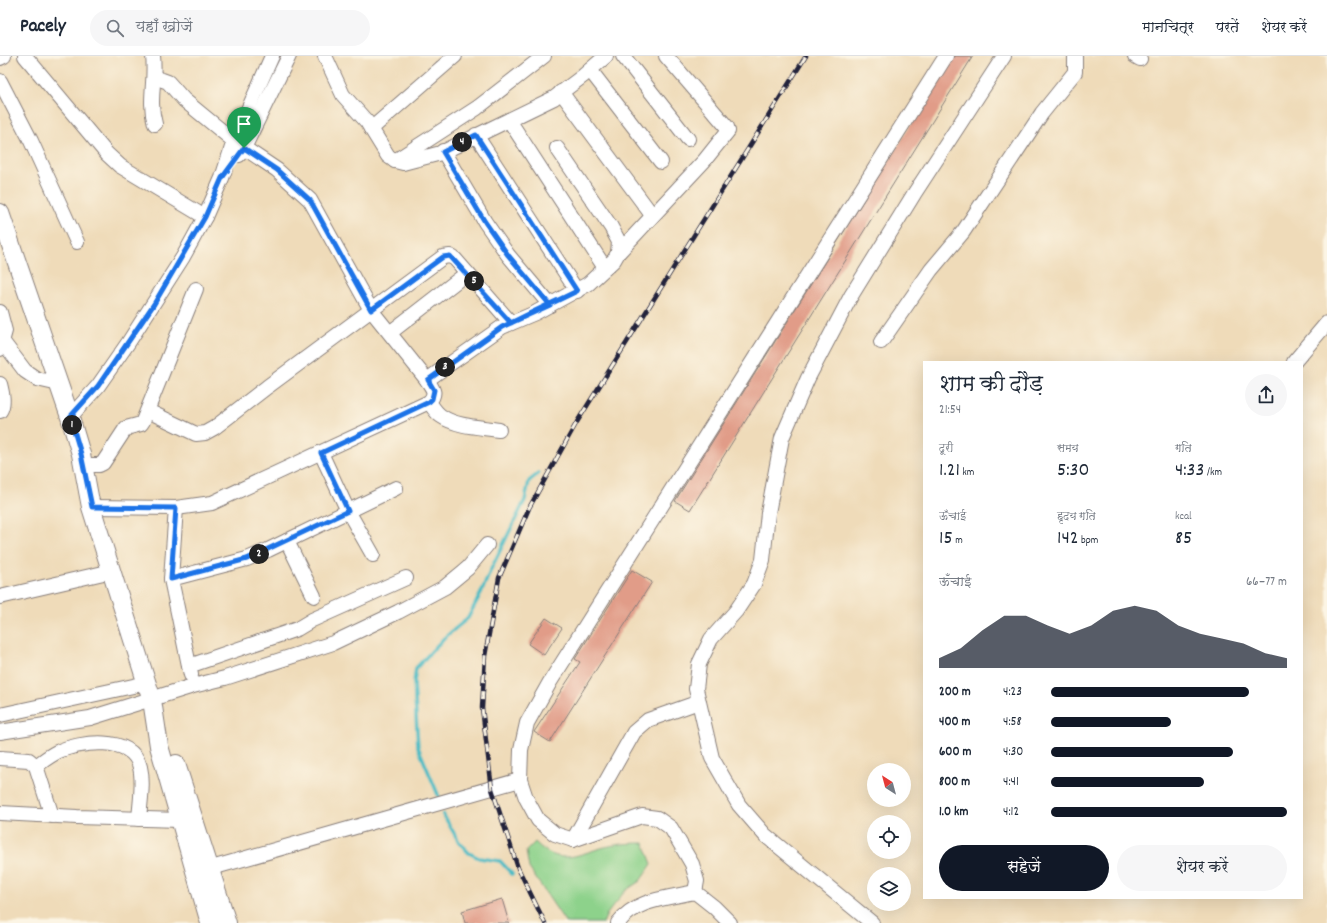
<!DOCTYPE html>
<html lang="hi">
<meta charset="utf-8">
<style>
body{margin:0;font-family:Dekko,"Playpen Sans Deva",sans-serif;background:#f6f6f7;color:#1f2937;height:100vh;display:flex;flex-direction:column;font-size:15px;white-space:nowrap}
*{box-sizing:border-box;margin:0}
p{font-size:13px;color:#747a83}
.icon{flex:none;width:22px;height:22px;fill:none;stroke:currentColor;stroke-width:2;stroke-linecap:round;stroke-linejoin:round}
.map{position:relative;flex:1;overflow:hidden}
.details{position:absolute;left:923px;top:305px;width:380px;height:538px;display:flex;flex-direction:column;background:#fff;border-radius:0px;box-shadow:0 4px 16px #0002}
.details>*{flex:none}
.needle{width:26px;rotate:324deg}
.buttons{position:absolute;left:867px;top:707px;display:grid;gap:8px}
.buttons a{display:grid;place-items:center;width:44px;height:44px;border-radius:50%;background:#fff;box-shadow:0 4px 16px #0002;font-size:20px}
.pin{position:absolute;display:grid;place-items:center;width:34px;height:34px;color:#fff;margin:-41px -17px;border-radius:50% 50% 50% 0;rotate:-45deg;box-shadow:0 0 4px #0007}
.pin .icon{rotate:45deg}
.km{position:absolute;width:20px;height:20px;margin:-10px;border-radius:50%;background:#222;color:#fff;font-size:11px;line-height:20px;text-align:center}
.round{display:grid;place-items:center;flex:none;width:42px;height:42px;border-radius:21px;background:#f6f6f7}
.head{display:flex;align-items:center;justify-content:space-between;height:68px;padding:0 16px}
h1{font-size:22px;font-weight:600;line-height:30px}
.metrics{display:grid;grid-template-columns:repeat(3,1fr);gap:6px;height:68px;padding:4px 16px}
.metrics div{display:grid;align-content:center}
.metrics b{font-size:20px;font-weight:600}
.metrics small{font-size:11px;font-weight:400}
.metrics p{font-size:11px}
.chart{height:112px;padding:8px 16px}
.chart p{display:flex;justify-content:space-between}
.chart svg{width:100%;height:72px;margin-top:4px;fill:#111827;opacity:.7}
.action{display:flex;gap:8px;margin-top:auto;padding:8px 16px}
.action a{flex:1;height:46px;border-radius:24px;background:#111827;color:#fff;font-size:16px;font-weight:600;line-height:46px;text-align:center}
.action a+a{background:#f6f6f7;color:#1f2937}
ul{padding:0 16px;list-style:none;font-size:13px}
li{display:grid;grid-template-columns:64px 48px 1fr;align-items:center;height:30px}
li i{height:10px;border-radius:5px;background:#111827}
header{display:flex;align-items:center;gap:24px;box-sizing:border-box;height:56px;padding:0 20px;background:#fff;border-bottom:1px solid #e0e1e3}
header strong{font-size:19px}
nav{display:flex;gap:22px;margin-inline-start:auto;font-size:14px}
.search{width:280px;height:36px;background:#f6f6f7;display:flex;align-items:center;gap:10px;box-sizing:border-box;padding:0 14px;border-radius:22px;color:#747a83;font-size:15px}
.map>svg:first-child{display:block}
.green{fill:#8dd28b;stroke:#587a63}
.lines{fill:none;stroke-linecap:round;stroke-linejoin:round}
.stream{stroke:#4ebcc5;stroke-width:3.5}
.building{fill:#e19c88}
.minor-casing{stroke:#887e7a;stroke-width:16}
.major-casing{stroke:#887e7a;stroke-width:20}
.minor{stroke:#fff;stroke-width:14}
.major{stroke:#fff;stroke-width:18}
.rail-casing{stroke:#22223b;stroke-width:4.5}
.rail{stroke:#fcf5e5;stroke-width:3;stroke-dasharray:9;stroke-linecap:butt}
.route-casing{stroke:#fff;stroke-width:8}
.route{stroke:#1a73e8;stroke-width:5}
</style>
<header>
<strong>Pacely</strong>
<div class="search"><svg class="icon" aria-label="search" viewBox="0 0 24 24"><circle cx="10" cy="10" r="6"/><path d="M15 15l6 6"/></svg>यहाँ खोजें</div>
<nav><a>मानचित्र</a><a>परतें</a><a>शेयर करें</a></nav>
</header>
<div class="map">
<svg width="1327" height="867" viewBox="0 0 1327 867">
<rect width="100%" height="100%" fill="#fcf5e5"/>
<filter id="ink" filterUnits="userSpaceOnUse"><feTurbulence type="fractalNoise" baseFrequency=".025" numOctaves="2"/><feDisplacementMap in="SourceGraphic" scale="8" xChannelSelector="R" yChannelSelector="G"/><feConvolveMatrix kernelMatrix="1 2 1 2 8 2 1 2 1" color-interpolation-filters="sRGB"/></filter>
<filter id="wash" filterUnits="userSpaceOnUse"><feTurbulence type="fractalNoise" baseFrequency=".012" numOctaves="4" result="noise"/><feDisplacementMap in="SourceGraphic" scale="16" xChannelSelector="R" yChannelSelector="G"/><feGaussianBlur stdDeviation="0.9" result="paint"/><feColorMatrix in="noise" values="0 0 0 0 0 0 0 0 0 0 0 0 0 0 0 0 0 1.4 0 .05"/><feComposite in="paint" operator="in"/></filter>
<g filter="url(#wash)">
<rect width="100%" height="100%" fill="#efdbb9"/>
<!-- green -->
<path class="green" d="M535 786C559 810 574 800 601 792 616 788 629 787 644 787L652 808 640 825 625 835 607 858 603 867H566L529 812 526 795Z"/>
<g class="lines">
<!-- stream -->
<g class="stream">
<polyline points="439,741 418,691 414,626 416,612 444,582 468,562 481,537 492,511 525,444 529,425 539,417"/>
<polyline points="443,758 459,786 469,797 479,802 500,805 512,818"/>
</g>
</g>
<g id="blocks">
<!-- building -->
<g class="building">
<polygon points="954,0 973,0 690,454 675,445"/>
<polygon points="632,514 652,526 550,686 534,676 580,606 575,603"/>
<polygon points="546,562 562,572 544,599 528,588"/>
<polygon points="502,843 509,867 465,867 462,855"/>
</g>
</g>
</g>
<g filter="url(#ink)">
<use href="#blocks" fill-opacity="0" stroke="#887e7a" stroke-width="1"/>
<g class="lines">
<defs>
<g id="minor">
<polyline points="25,0 107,98 120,110 205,161"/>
<path d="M153 0C156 25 148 44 155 68"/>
<polyline points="325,0 343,39 367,66 388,100 395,105 403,107 441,97 554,42 583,20 606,0"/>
<polyline points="623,0 688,83"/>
<polyline points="1135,0 1140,3"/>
<polyline points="0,2 4,0"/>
<polyline points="590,14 661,106"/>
<polyline points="0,25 31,85 77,186"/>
<polyline points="561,36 652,159"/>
<polyline points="509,64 605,212"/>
<polyline points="371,73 455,0"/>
<polyline points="476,79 577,235"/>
<polyline points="443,95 485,166 508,199 550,249"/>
<polyline points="239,99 244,92 289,0"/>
<polyline points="395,105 477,52 544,0"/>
<polyline points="618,197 704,105 728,75 727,71 666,0"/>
<polyline points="0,256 5,275 0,293"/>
<polyline points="391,276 467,217"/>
<polyline points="3,286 25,315 37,323 59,328"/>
<polyline points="881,286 931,214 963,176 1042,57 1075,16 1075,0"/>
<polyline points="1294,306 1327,267"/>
<polyline points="427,324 502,271 535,257 588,228 614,204 618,197 619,186 611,171 557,92"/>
<path d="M0 328C2 336 5 347 0 355"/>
<path d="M429 346C432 350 436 357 441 360 457 371 481 371 499 374"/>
<polyline points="148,355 196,378 205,377 214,372 267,331 443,201 450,200 455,203 511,267"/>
<polyline points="70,361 98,330 128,287 183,201 205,161 222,122 234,85 272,0"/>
<polyline points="321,397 348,455 373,499"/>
<polyline points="83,409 99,409 103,407 126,372 141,368 143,365 196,233"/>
<path d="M91 451 176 452 212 447 429 346C437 337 433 333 427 324L371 254 310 144 277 114 234 85 184 44 168 26 154 21"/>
<polyline points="176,452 171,523 191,619"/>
<polyline points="287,485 314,540"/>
<polyline points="171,523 247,503 268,494 396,432"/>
<polyline points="0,541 112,515"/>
<polyline points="189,610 297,573 312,564 406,522"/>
<polyline points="0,659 147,627"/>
<polyline points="0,676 90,662 193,630 225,622 333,587 398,556 445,531 468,512 487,489"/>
<polyline points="0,702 29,704 36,710 52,760"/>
<path d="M36 710C43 705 49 700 57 696 79 686 132 678 140 711 144 727 140 747 139 763"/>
<polyline points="0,757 77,761 180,764"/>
<polyline points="573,784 634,676 648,664 699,646"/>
<polyline points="201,815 520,724"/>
<polyline points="695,836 697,825 692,808 671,772 657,762 642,760 573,784 555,778 538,764 526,742 520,724 521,694 527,667 550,626 946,0"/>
<path d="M618 867C636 843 668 842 695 836L714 851 730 867"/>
<polyline points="872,867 765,779 739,749 712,702 696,633 699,608 711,583 736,555 754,528 763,504 768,457 782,382 808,322 851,240 914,138 1004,0"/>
</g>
<g id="major">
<polyline points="0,157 70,361 81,398 91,451 152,644 159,690 210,867"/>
<polyline points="176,708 227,867"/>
</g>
</defs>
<!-- minor casing -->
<use href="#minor" class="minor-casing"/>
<!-- major casing -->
<use href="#major" class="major-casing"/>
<!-- minor -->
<use href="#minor" class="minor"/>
<!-- major -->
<use href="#major" class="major"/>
<defs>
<polyline id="rail" points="545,867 518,812 492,733 482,652 485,600 499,522 529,452 577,366 806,0"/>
</defs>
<!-- rail casing -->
<use href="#rail" class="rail-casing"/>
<!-- rail -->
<use href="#rail" class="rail"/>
</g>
</g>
<g class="lines" filter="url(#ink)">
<defs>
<path id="route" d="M244 92 222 122 205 161 154 248 98 330 70 361 81 398 92 451 176 452 171 523 247 503 348 455 321 397 429 346 432 343 434 334 428 324 502 271 550 249 508 199 485 166 443 96 476 79 577 235C555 246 532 256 511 267L450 200 443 201 371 254 310 144 277 114 244 92"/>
</defs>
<!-- route casing -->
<use href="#route" class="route-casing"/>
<!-- route -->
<use href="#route" class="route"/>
</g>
</svg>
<div class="buttons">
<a><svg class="needle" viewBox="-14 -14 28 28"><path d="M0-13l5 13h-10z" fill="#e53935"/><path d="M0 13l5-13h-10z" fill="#747a83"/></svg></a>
<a><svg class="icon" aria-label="locate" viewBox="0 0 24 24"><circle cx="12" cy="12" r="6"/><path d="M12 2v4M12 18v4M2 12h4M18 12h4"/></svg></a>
<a><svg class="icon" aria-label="layers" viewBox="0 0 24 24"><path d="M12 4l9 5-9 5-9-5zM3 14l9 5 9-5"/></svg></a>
</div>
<div class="pin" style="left:244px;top:92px;background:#1e9e55"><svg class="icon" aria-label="arrive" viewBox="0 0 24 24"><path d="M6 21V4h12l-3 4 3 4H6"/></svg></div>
<b class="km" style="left:72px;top:369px">1</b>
<b class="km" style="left:259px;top:498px">2</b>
<b class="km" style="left:445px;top:311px">3</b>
<b class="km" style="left:462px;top:86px">4</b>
<b class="km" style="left:474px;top:225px">5</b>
<section class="details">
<div class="head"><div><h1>शाम की दौड़</h1><p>21:54</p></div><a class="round"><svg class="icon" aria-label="share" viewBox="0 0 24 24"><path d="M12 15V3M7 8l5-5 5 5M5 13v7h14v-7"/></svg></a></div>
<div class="metrics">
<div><p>दूरी</p><b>1.21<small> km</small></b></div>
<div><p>समय</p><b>5:30</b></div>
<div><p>गति</p><b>4:33<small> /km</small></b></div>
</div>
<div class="metrics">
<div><p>ऊँचाई</p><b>15<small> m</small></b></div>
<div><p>हृदय गति</p><b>142<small> bpm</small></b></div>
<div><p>kcal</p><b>85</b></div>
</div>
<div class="chart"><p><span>ऊँचाई</span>66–77 m</p>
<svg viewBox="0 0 160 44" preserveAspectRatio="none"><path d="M0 44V38L10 32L20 21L30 12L40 12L50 18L60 23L70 18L80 9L90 6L100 9L110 18L120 23L130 26L140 29L150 35L160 38V44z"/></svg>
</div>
<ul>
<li><b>200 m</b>4:23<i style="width:84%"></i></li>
<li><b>400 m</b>4:58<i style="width:51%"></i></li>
<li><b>600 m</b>4:30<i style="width:77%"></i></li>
<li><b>800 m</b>4:41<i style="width:65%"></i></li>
<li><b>1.0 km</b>4:12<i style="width:100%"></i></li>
</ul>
<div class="action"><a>सहेजें</a><a>शेयर करें</a></div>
</section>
</div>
